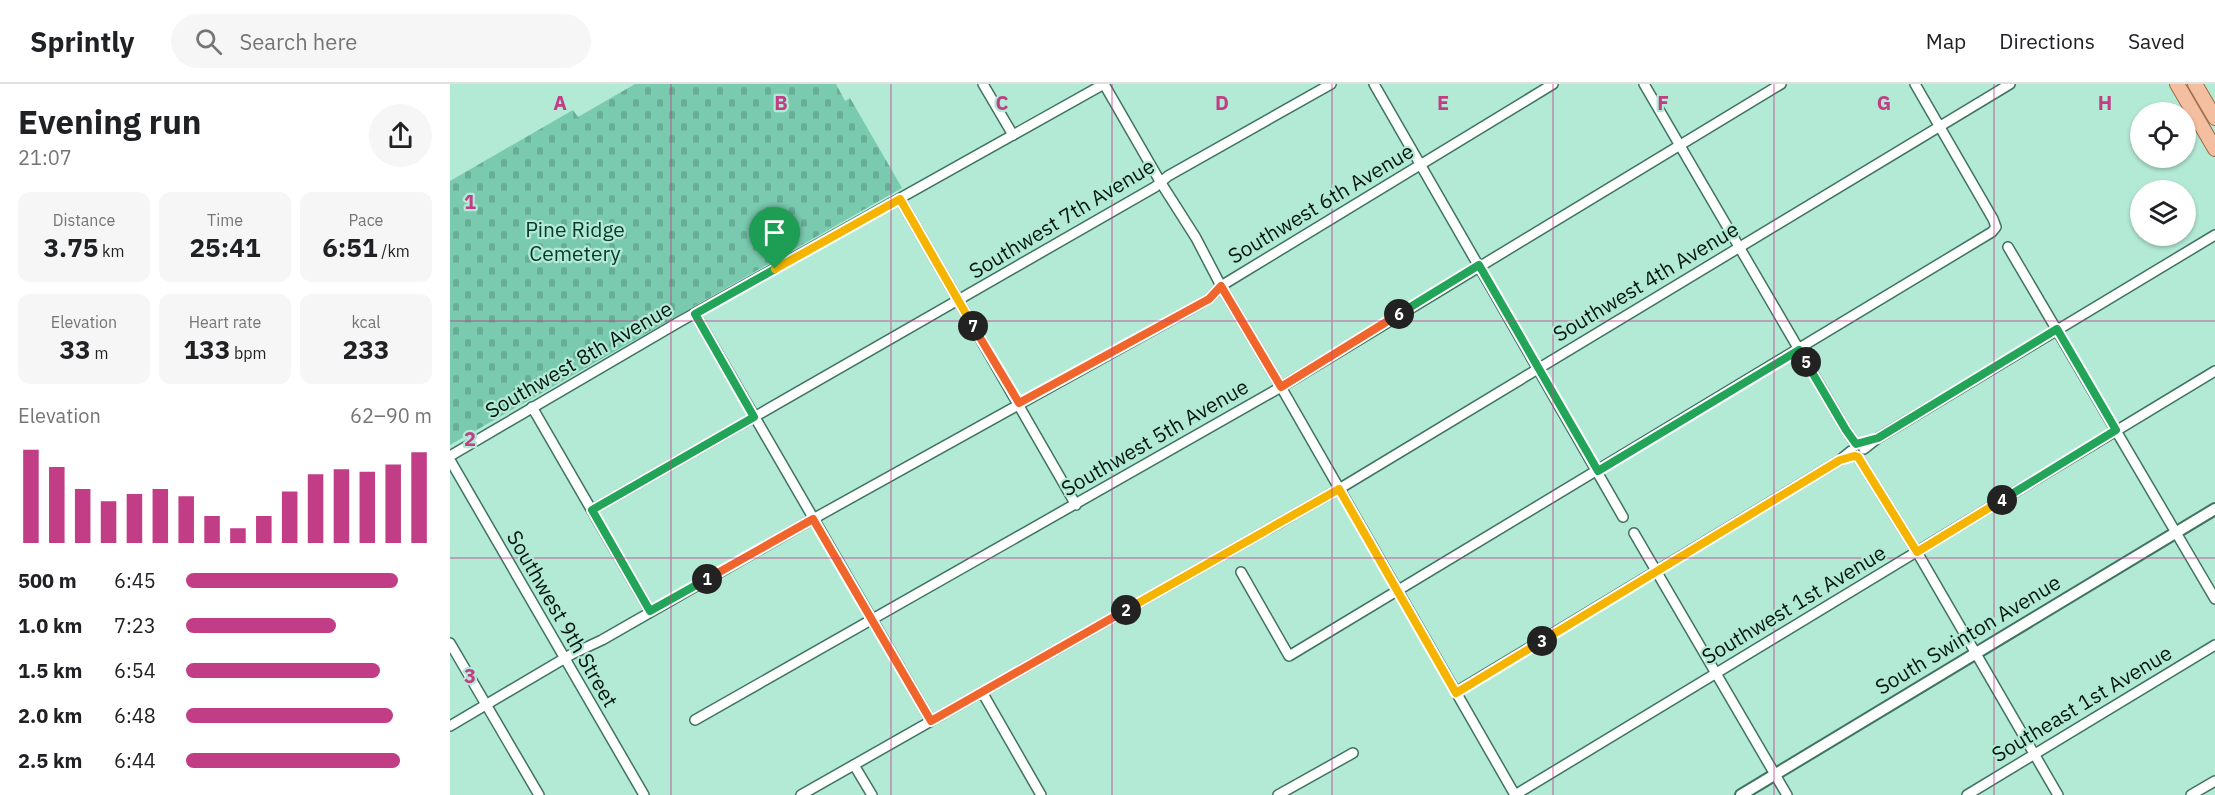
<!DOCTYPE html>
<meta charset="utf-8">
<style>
body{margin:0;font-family:"IBM Plex Sans",sans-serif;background:#f6f6f6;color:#202124;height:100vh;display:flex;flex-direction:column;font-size:22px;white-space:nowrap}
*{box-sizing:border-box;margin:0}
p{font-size:20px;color:#757577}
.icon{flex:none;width:33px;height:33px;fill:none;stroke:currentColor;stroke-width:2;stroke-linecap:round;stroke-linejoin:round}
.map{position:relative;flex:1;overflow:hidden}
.details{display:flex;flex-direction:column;background:#fff;width:450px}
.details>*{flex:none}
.controls{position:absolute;left:1680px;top:18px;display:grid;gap:12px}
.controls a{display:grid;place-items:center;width:66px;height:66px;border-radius:50%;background:#fff;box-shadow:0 2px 4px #0004;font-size:30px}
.pin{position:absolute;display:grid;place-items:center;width:51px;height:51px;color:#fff;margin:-62px -26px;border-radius:50% 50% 50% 0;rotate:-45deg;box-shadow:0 0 6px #0007}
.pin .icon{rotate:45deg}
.km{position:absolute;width:30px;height:30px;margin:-15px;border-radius:50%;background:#222;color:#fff;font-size:16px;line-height:30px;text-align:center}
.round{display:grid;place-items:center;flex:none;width:63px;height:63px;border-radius:32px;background:#f6f6f6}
.overview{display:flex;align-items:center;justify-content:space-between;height:102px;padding:0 18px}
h1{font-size:33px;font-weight:700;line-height:45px}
.figures{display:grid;grid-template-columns:repeat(3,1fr);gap:9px;height:102px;padding:6px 18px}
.figures div{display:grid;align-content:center;border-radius:12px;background:#f6f6f6;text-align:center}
.figures b{font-size:26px;font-weight:700}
.figures small{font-size:16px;font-weight:400}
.figures p{font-size:16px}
.chart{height:168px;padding:12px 18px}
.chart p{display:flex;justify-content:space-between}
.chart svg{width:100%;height:108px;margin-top:6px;stroke:#c13e86;stroke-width:6}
ul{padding:0 18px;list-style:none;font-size:20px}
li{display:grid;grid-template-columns:96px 72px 1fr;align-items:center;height:45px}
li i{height:15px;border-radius:8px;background:#c13e86}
header{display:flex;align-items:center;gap:36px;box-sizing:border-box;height:84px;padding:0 30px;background:#fff;border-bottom:2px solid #e0e0e0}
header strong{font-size:28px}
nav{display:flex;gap:33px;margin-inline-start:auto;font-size:21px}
.search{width:420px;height:54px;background:#f6f6f6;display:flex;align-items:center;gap:15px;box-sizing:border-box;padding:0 21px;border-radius:33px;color:#757577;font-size:22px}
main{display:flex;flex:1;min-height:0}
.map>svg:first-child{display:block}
.cemetery{fill:url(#cemetery-stones)}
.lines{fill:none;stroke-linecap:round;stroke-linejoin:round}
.minor-casing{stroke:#3f7362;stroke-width:12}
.tertiary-casing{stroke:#3f7362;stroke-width:14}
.primary-casing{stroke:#9b6944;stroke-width:16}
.minor{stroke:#fff;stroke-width:9}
.tertiary{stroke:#fff;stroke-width:10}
.primary{stroke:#f4bfa0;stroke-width:14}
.split-1-casing{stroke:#fff;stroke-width:12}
.split-2-casing{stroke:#fff;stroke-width:12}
.split-3-casing{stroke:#fff;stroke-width:12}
.split-4-casing{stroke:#fff;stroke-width:12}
.split-5-casing{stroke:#fff;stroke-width:12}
.split-6-casing{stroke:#fff;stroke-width:12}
.split-7-casing{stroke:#fff;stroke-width:12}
.split-8-casing{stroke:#fff;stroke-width:12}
.split-1{stroke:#22a559;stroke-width:8}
.split-2{stroke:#f0652b;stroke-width:8}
.split-3{stroke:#f5b400;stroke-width:8}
.split-4{stroke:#f5b400;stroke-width:8}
.split-5{stroke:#22a559;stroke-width:8}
.split-6{stroke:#22a559;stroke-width:8}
.split-7{stroke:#f0652b;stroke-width:8}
.split-8{stroke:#f5b400;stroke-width:8}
.grid{fill:none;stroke:#c13e86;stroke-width:1.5;stroke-opacity:0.55}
.labels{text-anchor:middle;stroke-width:4.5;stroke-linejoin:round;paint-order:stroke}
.street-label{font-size:21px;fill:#021610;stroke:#b3ead6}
.park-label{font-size:21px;fill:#07392c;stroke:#b3ead6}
.grid-label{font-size:20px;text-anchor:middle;font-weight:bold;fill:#c13e86;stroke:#b3ead6;stroke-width:4.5;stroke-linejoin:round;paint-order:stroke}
</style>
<header>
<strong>Sprintly</strong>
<div class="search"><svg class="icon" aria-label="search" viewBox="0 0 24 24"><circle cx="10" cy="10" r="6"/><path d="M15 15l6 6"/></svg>Search here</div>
<nav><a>Map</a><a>Directions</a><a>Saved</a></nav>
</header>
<main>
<section class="details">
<div class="overview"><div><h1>Evening run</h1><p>21:07</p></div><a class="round"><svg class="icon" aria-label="share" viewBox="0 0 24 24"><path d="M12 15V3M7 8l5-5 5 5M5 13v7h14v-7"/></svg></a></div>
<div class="figures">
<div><p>Distance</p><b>3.75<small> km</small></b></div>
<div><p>Time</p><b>25:41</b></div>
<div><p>Pace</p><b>6:51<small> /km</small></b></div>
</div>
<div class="figures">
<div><p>Elevation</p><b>33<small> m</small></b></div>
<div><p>Heart rate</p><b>133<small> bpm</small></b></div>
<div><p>kcal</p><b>233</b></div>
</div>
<div class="chart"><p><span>Elevation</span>62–90 m</p>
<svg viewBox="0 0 160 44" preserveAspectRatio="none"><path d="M5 44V6M15 44V13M25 44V22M35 44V27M45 44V24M55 44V22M65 44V25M75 44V33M85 44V38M95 44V33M105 44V23M115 44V16M125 44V14M135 44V15M145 44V12M155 44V7"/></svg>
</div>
<ul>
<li><b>500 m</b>6:45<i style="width:86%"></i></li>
<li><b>1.0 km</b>7:23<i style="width:61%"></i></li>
<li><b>1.5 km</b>6:54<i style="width:79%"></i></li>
<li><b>2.0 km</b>6:48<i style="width:84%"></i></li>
<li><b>2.5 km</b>6:44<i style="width:87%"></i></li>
</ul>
</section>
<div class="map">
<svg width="1765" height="711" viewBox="0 0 1765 711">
<defs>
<pattern id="cemetery-stones" width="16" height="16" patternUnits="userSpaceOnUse" patternTransform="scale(1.5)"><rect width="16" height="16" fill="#7acaaf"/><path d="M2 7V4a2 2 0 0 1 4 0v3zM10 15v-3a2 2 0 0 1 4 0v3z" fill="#68ad96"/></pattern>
</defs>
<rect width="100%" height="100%" fill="#b3ead6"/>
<!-- cemetery -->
<polygon class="cemetery" points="185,0 386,0 395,17 400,14 452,104 0,361 0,97 123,26 128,33"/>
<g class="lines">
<defs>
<g id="minor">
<polyline points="533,0 563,51"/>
<polyline points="654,0 711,99 746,154 771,202 831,303 1065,711"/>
<polyline points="924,0 1173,433"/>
<polyline points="1194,0 1396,346 1406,360"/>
<polyline points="450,115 626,421"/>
<polyline points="1558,163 1765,515"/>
<polyline points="245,230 481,637"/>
<polyline points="82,323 200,527"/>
<polyline points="1414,365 1428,354 1765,151"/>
<polyline points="0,372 229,238 654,0"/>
<polyline points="1408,373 1467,468 1608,711"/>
<polyline points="0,376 194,711"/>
<polyline points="142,426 705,103 718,92 881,0"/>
<polyline points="1184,449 1337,711"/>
<polyline points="791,488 839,572 1542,148 1546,143 1543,135 1465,0"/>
<polyline points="0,559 89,711"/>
<polyline points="532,608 591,711"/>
<polyline points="1006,608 1390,376 1401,367"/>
<polyline points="245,636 831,303 1331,0"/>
<polyline points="0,642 122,570 152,556 363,435 759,215 771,202 1103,0"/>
<polyline points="404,681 422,711"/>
<polyline points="351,711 889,405 1560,0"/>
<polyline points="828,711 903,669"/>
<polyline points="1065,711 1765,287"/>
<polyline points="1517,711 1765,561"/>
<polyline points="1741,711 1765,697"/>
</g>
<polyline id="tertiary" points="1291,711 1765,425"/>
<g id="primary">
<polyline points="1727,0 1765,65"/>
<polyline points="1745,0 1765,34"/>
</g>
</defs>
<!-- minor casing -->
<use href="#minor" class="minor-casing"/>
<!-- tertiary casing -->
<use href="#tertiary" class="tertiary-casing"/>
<!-- primary casing -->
<use href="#primary" class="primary-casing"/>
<!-- minor -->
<use href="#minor" class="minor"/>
<!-- tertiary -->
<use href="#tertiary" class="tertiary"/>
<!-- primary -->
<use href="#primary" class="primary"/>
</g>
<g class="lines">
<defs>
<polyline id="split-1" points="257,495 200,527 142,426 304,333 245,230 325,185"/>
<polyline id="split-2" points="257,495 363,435 481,637 676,526"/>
<polyline id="split-3" points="676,526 889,405 1006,609 1092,557"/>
<polyline id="split-4" points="1092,557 1390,376 1404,372 1408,373 1467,468 1552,416"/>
<polyline id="split-5" points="1356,278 1396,346 1406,360 1428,354 1607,245 1666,346 1552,416"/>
<polyline id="split-6" points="949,230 1029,181 1148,387 1349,266 1356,278"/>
<polyline id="split-7" points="523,242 569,319 759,215 771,202 831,303 949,230"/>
<polyline id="split-8" points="325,185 450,115 523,242"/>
</defs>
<!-- split-1 casing -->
<use href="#split-1" class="split-1-casing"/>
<!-- split-2 casing -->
<use href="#split-2" class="split-2-casing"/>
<!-- split-3 casing -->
<use href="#split-3" class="split-3-casing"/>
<!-- split-4 casing -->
<use href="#split-4" class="split-4-casing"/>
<!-- split-5 casing -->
<use href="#split-5" class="split-5-casing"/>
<!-- split-6 casing -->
<use href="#split-6" class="split-6-casing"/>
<!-- split-7 casing -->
<use href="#split-7" class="split-7-casing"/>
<!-- split-8 casing -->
<use href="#split-8" class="split-8-casing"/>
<!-- split-1 -->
<use href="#split-1" class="split-1"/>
<!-- split-2 -->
<use href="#split-2" class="split-2"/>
<!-- split-3 -->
<use href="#split-3" class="split-3"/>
<!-- split-4 -->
<use href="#split-4" class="split-4"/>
<!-- split-5 -->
<use href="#split-5" class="split-5"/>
<!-- split-6 -->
<use href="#split-6" class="split-6"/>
<!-- split-7 -->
<use href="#split-7" class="split-7"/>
<!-- split-8 -->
<use href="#split-8" class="split-8"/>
</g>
<!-- grid -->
<path class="grid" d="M221 0V711M441 0V711M662 0V711M882 0V711M1103 0V711M1324 0V711M1544 0V711M0 237H1765M0 474H1765"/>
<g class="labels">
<!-- street labels -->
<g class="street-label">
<text transform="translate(871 120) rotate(-31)" y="7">Southwest 6th Avenue</text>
<text transform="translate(612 135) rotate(-31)" y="7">Southwest 7th Avenue</text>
<text transform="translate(1196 198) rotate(-31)" y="7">Southwest 4th Avenue</text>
<text transform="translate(129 276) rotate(-30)" y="7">Southwest 8th Avenue</text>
<text transform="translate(705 354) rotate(-30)" y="7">Southwest 5th Avenue</text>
<text transform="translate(1344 521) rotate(-31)" y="7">Southwest 1st Avenue</text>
<text transform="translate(112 535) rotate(60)" y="7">Southwest 9th Street</text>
<text transform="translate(1518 551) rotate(-31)" y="7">South Swinton Avenue</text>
<text transform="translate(1632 620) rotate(-31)" y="7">Southeast 1st Avenue</text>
</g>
<!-- park labels -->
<g class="park-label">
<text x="125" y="153">Pine Ridge<tspan x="125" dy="24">Cemetery</tspan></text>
</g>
</g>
<g class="grid-label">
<text x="110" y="26">A</text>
<text x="331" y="26">B</text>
<text x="552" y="26">C</text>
<text x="772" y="26">D</text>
<text x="993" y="26">E</text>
<text x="1213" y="26">F</text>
<text x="1434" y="26">G</text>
<text x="1655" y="26">H</text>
<text x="20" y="125">1</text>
<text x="20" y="362">2</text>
<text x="20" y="599">3</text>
</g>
</svg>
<div class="controls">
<a><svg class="icon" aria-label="locate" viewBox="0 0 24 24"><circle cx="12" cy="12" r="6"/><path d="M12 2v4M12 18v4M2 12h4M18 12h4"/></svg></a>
<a><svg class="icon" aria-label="layers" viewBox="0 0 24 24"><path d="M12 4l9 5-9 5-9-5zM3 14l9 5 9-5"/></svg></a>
</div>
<div class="pin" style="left:325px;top:185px;background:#1e9e55"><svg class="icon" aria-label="arrive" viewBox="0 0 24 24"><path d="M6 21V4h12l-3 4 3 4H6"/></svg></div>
<b class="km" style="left:257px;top:495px">1</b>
<b class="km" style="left:676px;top:526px">2</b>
<b class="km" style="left:1092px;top:557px">3</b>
<b class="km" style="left:1552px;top:416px">4</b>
<b class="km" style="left:1356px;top:278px">5</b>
<b class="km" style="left:949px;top:230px">6</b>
<b class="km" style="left:523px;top:242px">7</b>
</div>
</main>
